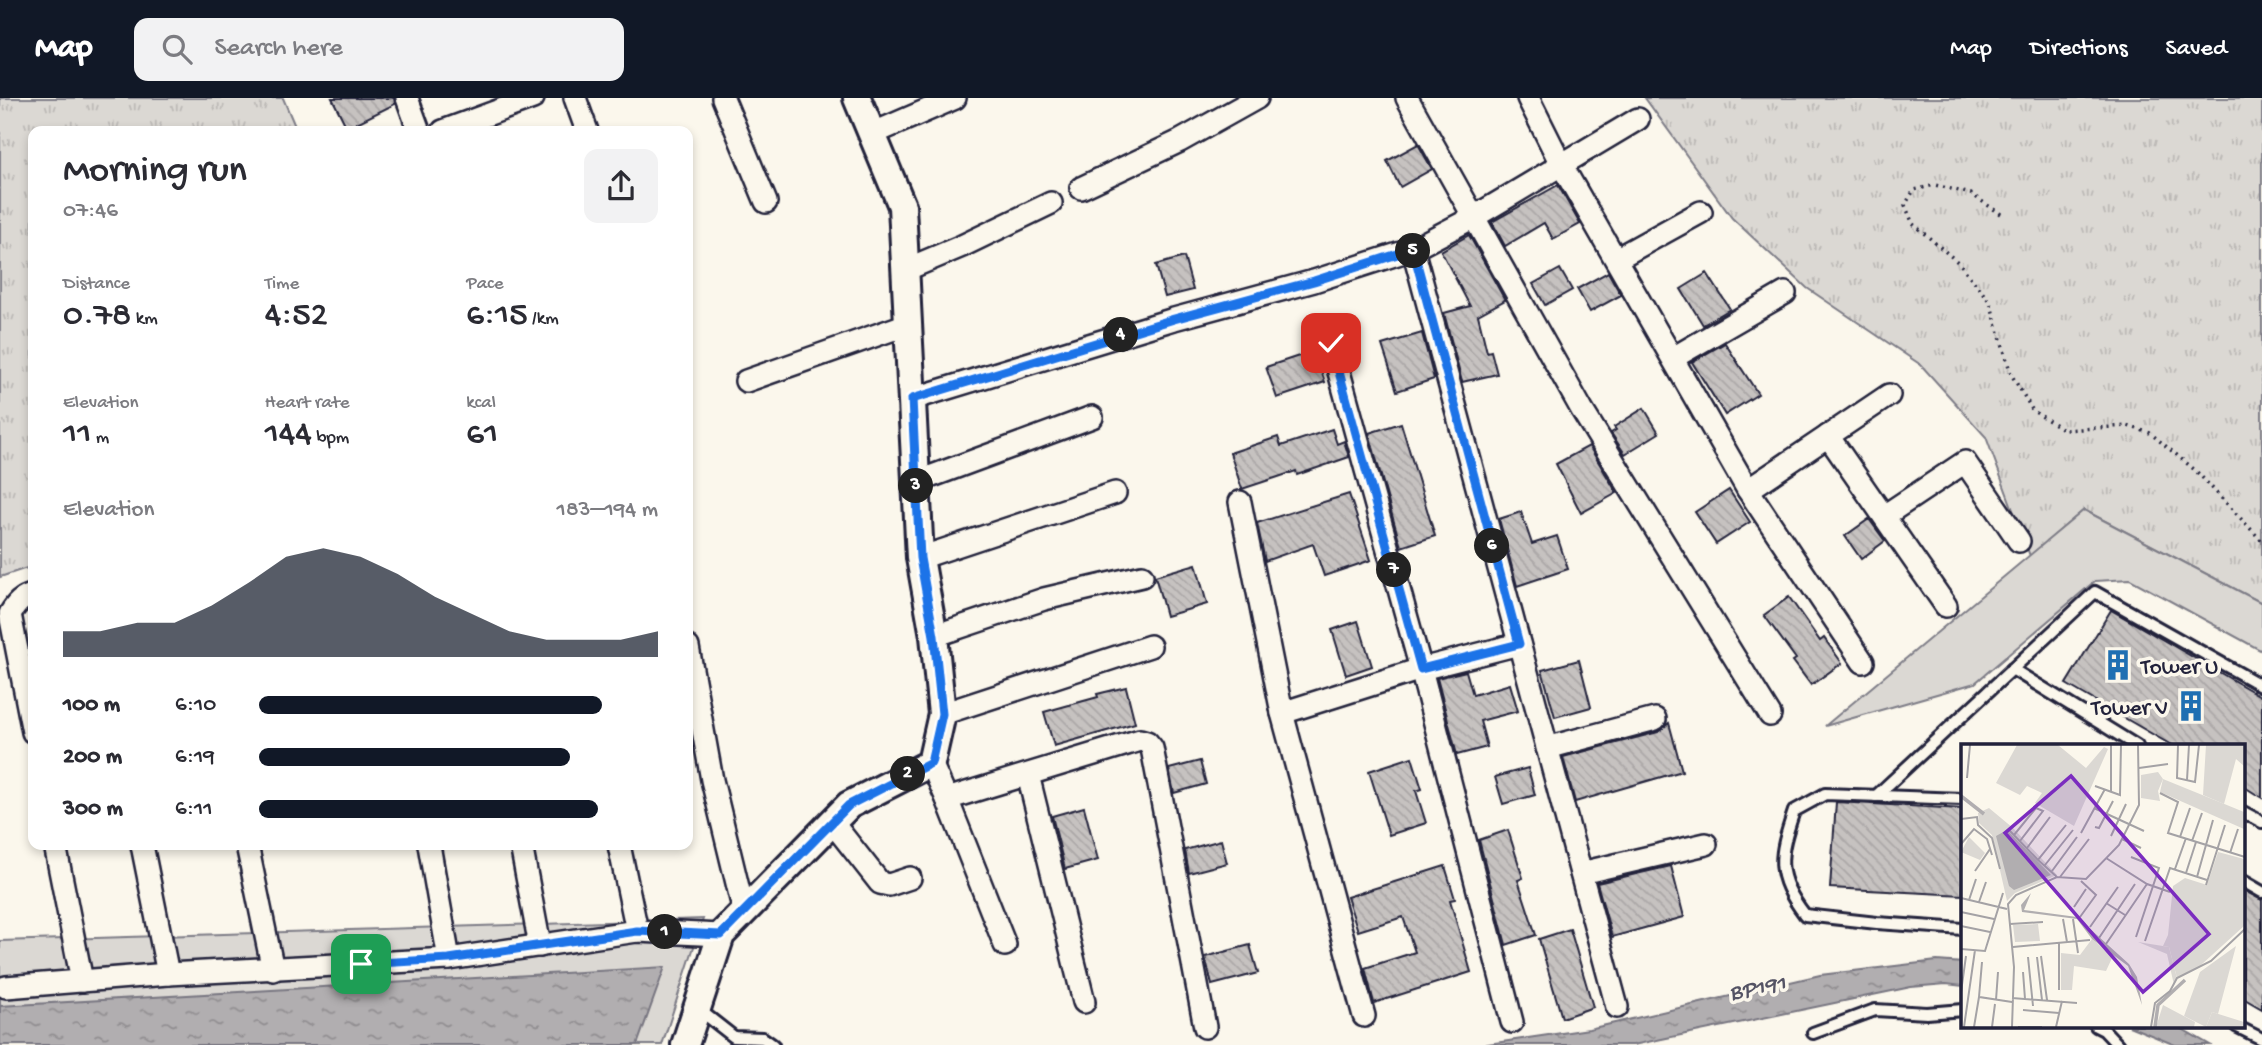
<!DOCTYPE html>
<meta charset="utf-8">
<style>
body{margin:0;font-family:"Gochi Hand",sans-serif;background:#f2f2f3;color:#2b2b33;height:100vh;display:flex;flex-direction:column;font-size:26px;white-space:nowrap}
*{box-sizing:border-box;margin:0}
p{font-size:23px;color:#7c7c81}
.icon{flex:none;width:38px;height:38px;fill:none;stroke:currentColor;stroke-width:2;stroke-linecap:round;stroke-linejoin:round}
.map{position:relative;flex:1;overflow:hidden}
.sheet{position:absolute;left:28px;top:28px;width:665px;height:724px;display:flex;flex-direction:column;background:#fff;border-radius:14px;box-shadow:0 4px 10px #0003}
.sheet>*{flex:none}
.pin{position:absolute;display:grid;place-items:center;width:60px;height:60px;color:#fff;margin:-30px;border-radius:14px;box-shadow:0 4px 10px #0006}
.km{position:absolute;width:35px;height:35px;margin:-18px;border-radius:50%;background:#222;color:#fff;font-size:19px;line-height:35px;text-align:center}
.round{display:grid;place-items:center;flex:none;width:74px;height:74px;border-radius:14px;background:#f2f2f3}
.head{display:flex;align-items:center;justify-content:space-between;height:119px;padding:0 35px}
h1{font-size:38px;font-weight:600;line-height:52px}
.figures{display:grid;grid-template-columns:repeat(3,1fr);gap:10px;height:119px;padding:7px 35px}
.figures div{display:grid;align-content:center}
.figures b{font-size:35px;font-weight:600}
.figures small{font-size:19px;font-weight:400}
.figures p{font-size:19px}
.chart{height:196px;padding:14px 35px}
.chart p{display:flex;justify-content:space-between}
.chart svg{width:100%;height:126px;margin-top:7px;fill:#111827;opacity:.7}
ul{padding:0 35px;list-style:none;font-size:23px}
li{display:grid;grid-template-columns:112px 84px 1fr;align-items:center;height:52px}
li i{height:18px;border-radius:9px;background:#111827}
header{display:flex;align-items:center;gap:42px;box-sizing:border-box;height:98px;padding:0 35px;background:#111827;color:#fff}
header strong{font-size:33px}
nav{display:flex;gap:38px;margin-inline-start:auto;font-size:24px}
.search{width:490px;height:63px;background:#f2f2f3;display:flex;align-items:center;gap:18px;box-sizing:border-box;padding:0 24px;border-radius:14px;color:#7c7c81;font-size:26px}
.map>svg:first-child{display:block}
.grass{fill:url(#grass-tufts);stroke:#7e7d87;stroke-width:2}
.green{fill:#dbd8d3;stroke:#7e7d87;stroke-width:2}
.water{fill:url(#water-ripples);stroke:#787681;stroke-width:2}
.building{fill:url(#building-back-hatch);stroke:#22223b;stroke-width:2}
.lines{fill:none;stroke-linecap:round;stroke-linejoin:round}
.service-casing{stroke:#22223b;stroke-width:16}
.minor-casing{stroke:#22223b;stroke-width:26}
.tertiary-casing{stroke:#22223b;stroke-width:32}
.path{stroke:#22223b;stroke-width:3.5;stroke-dasharray:2 5;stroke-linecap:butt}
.service{stroke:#fbf7ec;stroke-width:10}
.minor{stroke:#fbf7ec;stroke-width:21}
.tertiary{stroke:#fbf7ec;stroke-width:26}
.route-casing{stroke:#fff;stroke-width:14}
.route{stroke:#1a73e8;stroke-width:9}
.labels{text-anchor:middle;stroke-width:7;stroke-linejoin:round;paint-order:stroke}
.poi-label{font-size:23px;fill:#22223b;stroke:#fbf7ec;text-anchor:start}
.water-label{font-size:24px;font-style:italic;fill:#545364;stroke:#fbf7ec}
.inset-river{fill:none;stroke:#b1aeb0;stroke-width:3.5}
.inset-road{fill:none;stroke:#a4a2a5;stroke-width:2}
.view{fill:#7b2cbf;fill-opacity:0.15;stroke:#7b2cbf;stroke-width:3.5}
.inset-edge{fill:none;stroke:#22223b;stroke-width:3.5}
</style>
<header>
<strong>Map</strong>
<div class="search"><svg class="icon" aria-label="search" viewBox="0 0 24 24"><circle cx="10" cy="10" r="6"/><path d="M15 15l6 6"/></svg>Search here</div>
<nav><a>Map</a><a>Directions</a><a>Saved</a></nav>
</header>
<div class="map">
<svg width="2262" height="947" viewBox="0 0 2262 947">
<defs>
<pattern id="grass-tufts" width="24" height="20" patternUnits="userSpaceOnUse" patternTransform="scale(1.75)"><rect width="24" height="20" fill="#dbd8d3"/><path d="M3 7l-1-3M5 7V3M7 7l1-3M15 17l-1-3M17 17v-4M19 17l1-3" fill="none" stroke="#bcb9b6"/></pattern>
<pattern id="water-ripples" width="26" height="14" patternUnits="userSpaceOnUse" patternTransform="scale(1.75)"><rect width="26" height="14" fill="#b1aeb0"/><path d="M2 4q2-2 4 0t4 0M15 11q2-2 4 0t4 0" fill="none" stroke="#908d90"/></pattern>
<pattern id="building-back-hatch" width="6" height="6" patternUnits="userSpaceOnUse" patternTransform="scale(1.75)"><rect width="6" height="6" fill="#c6c2c0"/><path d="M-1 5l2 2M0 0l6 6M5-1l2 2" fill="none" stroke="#aaa6a6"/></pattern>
</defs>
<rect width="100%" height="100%" fill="#fbf7ec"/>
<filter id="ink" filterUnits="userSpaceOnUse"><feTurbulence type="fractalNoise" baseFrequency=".0143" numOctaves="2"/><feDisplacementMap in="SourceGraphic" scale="14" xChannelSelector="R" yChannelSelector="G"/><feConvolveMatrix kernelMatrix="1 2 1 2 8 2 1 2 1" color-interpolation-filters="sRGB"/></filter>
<g filter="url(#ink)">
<!-- grass -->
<g class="grass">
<polygon points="0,0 283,0 297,33 33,33 33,468 0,479"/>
<polygon points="1645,0 2262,0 2262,505 2084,412 2030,458 1986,339 1921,267 1807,190 1732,120"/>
</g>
<!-- green -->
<g class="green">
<polygon points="2084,412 2262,505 2262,553 2130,481 2095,483 1975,585 1825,628"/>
<polygon points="703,821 662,947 0,947 0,843"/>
</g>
<!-- water -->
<g class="water">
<polygon points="1937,863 1963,865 1963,888 1946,886 1911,889 1633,947 1481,947 1589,931 1820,877"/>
<polygon points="665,869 637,947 0,947 0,908"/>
<polygon points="2129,928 2177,928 2210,947 2175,947"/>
</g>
<!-- building -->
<g class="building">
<polygon points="332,0 394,0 395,6 347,30"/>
<polygon points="1418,46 1432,71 1400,89 1387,63"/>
<polygon points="1558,87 1580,126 1553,141 1544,125 1505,148 1492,124"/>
<polygon points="1469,137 1505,202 1478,217 1487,254 1491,253 1497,276 1462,284 1444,215 1470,208 1441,153"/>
<polygon points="1184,159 1193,192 1165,199 1156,167"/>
<polygon points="1560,171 1572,192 1545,207 1533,186"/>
<polygon points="1608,174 1621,197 1590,214 1577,191"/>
<polygon points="1707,175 1730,211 1703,227 1681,191"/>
<polygon points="1422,235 1434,281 1397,293 1382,247"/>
<polygon points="1725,245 1758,296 1725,317 1692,264"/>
<polygon points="1314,253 1325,284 1277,300 1266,269"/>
<polygon points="1644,310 1659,335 1625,356 1611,335 1616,332 1614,329"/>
<polygon points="1401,325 1435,438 1401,449 1369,335"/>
<polygon points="1332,331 1337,346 1344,343 1349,359 1297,377 1296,373 1242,391 1230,355 1278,339 1281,348"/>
<polygon points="1589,348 1617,395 1581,415 1556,366"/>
<polygon points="1729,392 1750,424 1716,446 1695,414"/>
<polygon points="1349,396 1371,462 1324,478 1313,446 1265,463 1257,425"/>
<polygon points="1521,414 1532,446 1557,438 1568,471 1517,488 1499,421"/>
<polygon points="1869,421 1885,443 1861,461 1845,438"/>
<polygon points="1196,466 1207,506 1166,518 1155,478"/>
<polygon points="1789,499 1820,543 1824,540 1842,565 1811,587 1793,563 1796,561 1764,517"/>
<polygon points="2111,512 2262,599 2262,700 2243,688 2243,648 2173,648 2066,586"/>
<polygon points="1358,523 1372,568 1346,577 1332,532"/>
<polygon points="1579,562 1591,609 1555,619 1542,572"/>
<polygon points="1466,573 1473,597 1510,586 1518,613 1480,623 1487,649 1457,657 1437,580"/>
<polygon points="1126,589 1135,625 1054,648 1044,614 1098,599 1097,596"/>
<polygon points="1669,625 1682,673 1575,704 1563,659 1658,634"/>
<polygon points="1412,659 1422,691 1416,693 1426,725 1389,737 1369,673"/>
<polygon points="1200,663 1206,686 1174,695 1169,671"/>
<polygon points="1528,670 1535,697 1503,706 1495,679"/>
<polygon points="1836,704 1963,711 1963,797 1830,790"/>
<polygon points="1084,709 1098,762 1065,771 1052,718"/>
<polygon points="1508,732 1523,780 1518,782 1536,837 1506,847 1479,742"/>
<polygon points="1221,742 1227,765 1189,775 1185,752"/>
<polygon points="1445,768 1455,801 1450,802 1471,874 1374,905 1365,870 1415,854 1403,819 1358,833 1347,799"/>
<polygon points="1671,768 1684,819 1612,839 1597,785"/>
<polygon points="2243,792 2262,802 2262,911 2243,900"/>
<polygon points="1570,831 1593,909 1562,920 1539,841"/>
<polygon points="1250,847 1258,875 1212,887 1205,859"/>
</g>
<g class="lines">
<defs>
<g id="service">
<polyline points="2012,571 2137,648"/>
<polyline points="1876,698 2095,494 2262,588"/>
<path d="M1963 701 1825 696 1794 713C1779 758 1774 777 1805 817L1877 825 1963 831"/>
<polyline points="2243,714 2262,724"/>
<polyline points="2243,783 2262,794"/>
<polyline points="697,910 734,939 763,940 773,947"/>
<polyline points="2096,928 2104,932 2118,947"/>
<polyline points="2236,928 2262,941"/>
<polyline points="1813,935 1875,912 1927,915 1963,912"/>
</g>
<g id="minor">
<polyline points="407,0 419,33"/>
<polyline points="575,0 587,33"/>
<polyline points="723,0 766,104"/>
<polyline points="1407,0 1582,312 1770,617"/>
<polyline points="1528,0 1562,68 1748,392 1863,564"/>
<polyline points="443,33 533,0"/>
<polyline points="872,36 955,0"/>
<polyline points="1081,90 1180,43 1257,0"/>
<polyline points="1413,151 1617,909"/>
<polyline points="1616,161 1701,114"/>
<polyline points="905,172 962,148 1051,105"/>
<polyline points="1331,245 1421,571 1512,924"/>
<polyline points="1673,260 1785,195"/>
<polyline points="746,283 908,226"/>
<polyline points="912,301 1174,221 1314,183 1413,151 1474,119 1638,21"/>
<polyline points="1828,338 1946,508"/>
<polyline points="916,384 1092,319"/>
<polyline points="1748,392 1889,297"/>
<polyline points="1240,404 1282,615 1364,918"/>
<polyline points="1884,418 1965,364 2019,443"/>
<polyline points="920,460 1115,395"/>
<path d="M33 497C22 499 16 506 10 516L33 634"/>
<polyline points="934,538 1044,501 1142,478"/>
<polyline points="688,549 712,682 744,814"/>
<polyline points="1282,615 1421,571 1519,546"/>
<polyline points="942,616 1150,548"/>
<polyline points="1547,650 1655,621"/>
<polyline points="931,665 947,701 1140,642 1147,644 1152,650 1205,929"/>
<polyline points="1028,677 1084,904"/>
<polyline points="947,701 1005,847"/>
<polyline points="832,724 880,785 889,787 910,780"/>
<polyline points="55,747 82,883"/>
<polyline points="142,747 168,876"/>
<polyline points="247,747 273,872"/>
<polyline points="429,747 449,861 637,833 721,837"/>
<polyline points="521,747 540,848"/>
<polyline points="619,747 637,833"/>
<polyline points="1581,775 1706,746"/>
<polyline points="6,889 168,876 449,861"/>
</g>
<polyline id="tertiary" points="685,947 721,837 849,707 931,665 942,616 934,538 920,460 902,108 857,0"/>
</defs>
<!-- service casing -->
<use href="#service" class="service-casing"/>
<!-- minor casing -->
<use href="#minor" class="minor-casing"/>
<!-- tertiary casing -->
<use href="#tertiary" class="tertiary-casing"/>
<!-- path -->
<polyline class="path" points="2001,116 1971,96 1935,87 1914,92 1905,107 1913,126 1960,166 1990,204 2011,276 2033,313 2064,332 2128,328 2150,335 2195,372 2262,443"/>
<!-- service -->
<use href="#service" class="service"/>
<!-- minor -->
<use href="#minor" class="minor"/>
<!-- tertiary -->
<use href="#tertiary" class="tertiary"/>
</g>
</g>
<g class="lines" filter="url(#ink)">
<defs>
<polyline id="route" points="361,866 449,861 637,833 721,837 849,707 931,665 942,616 934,538 920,460 912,301 1174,221 1314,183 1413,151 1519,546 1421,571 1331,245"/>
</defs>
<!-- route casing -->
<use href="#route" class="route-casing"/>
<!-- route -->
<use href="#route" class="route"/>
</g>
<!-- icons -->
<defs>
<symbol id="building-bare" viewBox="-9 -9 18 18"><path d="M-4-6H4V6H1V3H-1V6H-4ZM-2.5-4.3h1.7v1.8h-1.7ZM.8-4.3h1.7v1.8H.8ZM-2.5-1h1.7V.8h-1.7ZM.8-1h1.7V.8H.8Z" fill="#1f6fb2" stroke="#fbf7ec" stroke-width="2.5" paint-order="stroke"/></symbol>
</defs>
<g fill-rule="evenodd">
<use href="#building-bare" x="2096" y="545" width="44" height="44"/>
<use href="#building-bare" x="2169" y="586" width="44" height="44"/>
</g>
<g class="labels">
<!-- poi labels -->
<g class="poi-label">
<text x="2141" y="575">Tower U</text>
<text x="2168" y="616" text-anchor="end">Tower V</text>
</g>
<!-- water labels -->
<g class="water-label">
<text transform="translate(1757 888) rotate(-11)" y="8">BP191</text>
</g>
</g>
<!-- overview -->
<g transform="translate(1961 646)">
<rect width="284" height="284" fill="#fbf7ec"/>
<path d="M56 1H97L125 24 143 3 147 5 113 82 74 59 81 49 66 42 59 51 35 39ZM245 1H283V22L275 15 263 60 242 51ZM197 28 202 35 197 47 199 57 180 54V31ZM257 108 283 115V182L240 221 216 234 208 203 202 202 207 191 212 142 224 134 246 141ZM77 180 79 197 54 198 52 181ZM131 195 152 212 145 227 113 222 111 246H100V209L119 211ZM275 202 257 270 251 268 245 283 223 272 239 228Z" fill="#dbd8d3"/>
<path d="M202 35 283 68V85L199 48Z" fill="#dbd8d3"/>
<path d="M28 64 52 84 96 131 54 149 46 157 31 91 18 79 17 69ZM8 93 24 109 19 116 0 108ZM177 198 208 203 216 234 213 241 206 210ZM202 261 234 278 233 283H195ZM251 268 283 278V283H245Z" fill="#dbd8d3"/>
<path d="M46 86 90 131 53 146 48 142 35 92ZM70 149 63 166 116 173 168 220 176 233 181 261 167 222 131 195 116 175 61 168 60 161Z" fill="#b1aeb0"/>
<path class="inset-river" d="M0 52 23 70M194 283 197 261 224 236"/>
<path class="inset-road" d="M150 1V47M217 1 216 34 234 38 238 1M178 24 207 20M6 34 9 1M226 36 228 1M134 42 159 51 160 1M199 49 217 58 207 89 284 113M133 64 183 87M0 75 16 73 17 81 31 94 39 125M134 83 138 84 152 57M48 86 77 116M120 89 144 45M53 91 75 64 82 67 59 97M150 92 165 60M219 93 229 64M161 95 180 104M231 97 241 69M0 100 13 85 26 95 31 111M66 104 89 73M269 109 277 85M170 113 198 124 175 193M145 114 186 140 209 148M84 121 112 86M214 125 225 94M14 127 29 105M91 127 116 93M225 129 235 98M96 133 77 116 105 81M99 133 128 95M236 133 252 76M245 141 264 81M0 154 46 165M8 156 15 135M18 158 25 138M145 159 164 171M113 163 125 145M0 168 33 175M119 173 135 151 120 137M102 175 106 198M112 175 117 209M49 180 82 178M0 182 29 188M129 183 157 143M138 194 174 140M184 197 209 124 246 136M98 199V246M145 200 186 140M52 203 129 196M0 205 24 207 42 149M80 212 86 256M67 213 72 262M76 213 81 256M62 228 64 255M0 248 5 212M18 253 21 218M51 254 116 259M35 256 37 228M62 266 98 269M3 283 14 206M13 283 18 253 51 258M31 283 34 260M51 283 53 223 47 160 55 151 96 133 125 135 158 101 178 61 177 1M57 283H81M95 283 101 257M190 283 194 259 209 247 216 234 250 217 284 185"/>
<path class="view" d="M110 32 248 190 182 248 44 89Z"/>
<rect width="284" height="284" class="inset-edge"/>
</g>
</svg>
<div class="pin" style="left:361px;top:866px;background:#1e9e55"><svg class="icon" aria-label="arrive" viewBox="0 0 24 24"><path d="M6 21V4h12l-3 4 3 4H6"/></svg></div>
<div class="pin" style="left:1331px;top:245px;background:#d93025"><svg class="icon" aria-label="check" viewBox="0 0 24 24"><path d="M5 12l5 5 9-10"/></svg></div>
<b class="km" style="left:665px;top:834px">1</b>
<b class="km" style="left:908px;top:676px">2</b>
<b class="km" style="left:916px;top:388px">3</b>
<b class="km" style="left:1121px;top:237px">4</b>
<b class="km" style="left:1413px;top:153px">5</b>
<b class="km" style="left:1492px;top:448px">6</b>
<b class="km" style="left:1394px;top:472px">7</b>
<section class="sheet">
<div class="head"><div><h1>Morning run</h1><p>07:46</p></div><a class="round"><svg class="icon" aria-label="share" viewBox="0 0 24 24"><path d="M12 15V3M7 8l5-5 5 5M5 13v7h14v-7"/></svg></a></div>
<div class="figures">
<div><p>Distance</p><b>0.78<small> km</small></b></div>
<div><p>Time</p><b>4:52</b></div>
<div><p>Pace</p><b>6:15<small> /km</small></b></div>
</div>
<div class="figures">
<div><p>Elevation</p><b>11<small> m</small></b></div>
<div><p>Heart rate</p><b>144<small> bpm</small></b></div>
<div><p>kcal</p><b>61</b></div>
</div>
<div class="chart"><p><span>Elevation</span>183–194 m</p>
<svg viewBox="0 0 160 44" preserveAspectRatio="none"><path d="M0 44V35L10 35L20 32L30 32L40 26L50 18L60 9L70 6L80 9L90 15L100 23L110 29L120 35L130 38L140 38L150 38L160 35V44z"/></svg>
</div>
<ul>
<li><b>100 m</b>6:10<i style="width:86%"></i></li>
<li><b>200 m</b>6:19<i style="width:78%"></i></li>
<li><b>300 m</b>6:11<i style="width:85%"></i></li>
</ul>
</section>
</div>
